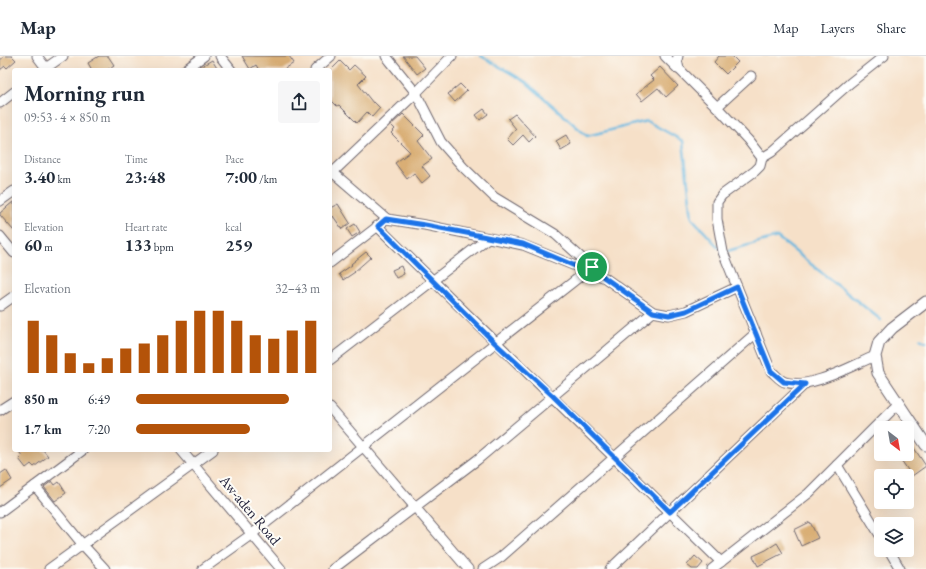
<!DOCTYPE html>
<meta charset="utf-8">
<style>
body{margin:0;font-family:"EB Garamond",serif;background:#f6f6f7;color:#1f2937;height:100vh;display:flex;flex-direction:column;font-size:15px;white-space:nowrap}
*{box-sizing:border-box;margin:0}
p{font-size:13px;color:#747a83}
.icon{flex:none;width:22px;height:22px;fill:none;stroke:currentColor;stroke-width:2;stroke-linecap:round;stroke-linejoin:round}
.map{position:relative;flex:1;overflow:hidden}
.details{position:absolute;left:12px;top:12px;width:320px;height:384px;display:flex;flex-direction:column;background:#fff;border-radius:4px;box-shadow:0 4px 16px #0002}
.details>*{flex:none}
.needle{width:26px;rotate:149deg}
.fabs{position:absolute;left:874px;top:365px;display:grid;gap:8px}
.fabs a{display:grid;place-items:center;width:40px;height:40px;border-radius:4px;background:#fff;box-shadow:0 4px 16px #0002;font-size:20px}
.pin{position:absolute;display:grid;place-items:center;width:34px;height:34px;color:#fff;margin:-17px;border:2px solid #fff;border-radius:50%;box-shadow:0 1px 4px #0007}
.round{display:grid;place-items:center;flex:none;width:42px;height:42px;border-radius:4px;background:#f6f6f7}
.headline{display:flex;align-items:center;justify-content:space-between;height:68px;padding:0 12px}
h1{font-size:22px;font-weight:700;line-height:30px}
.metrics{display:grid;grid-template-columns:repeat(3,1fr);gap:6px;height:68px;padding:4px 12px}
.metrics div{display:grid;align-content:center}
.metrics b{font-size:17px;font-weight:700}
.metrics small{font-size:11px;font-weight:400}
.metrics p{font-size:11px}
.chart{height:112px;padding:8px 12px}
.chart p{display:flex;justify-content:space-between}
.chart svg{width:100%;height:72px;margin-top:4px;stroke:#b45309;stroke-width:6}
ul{padding:0 12px;list-style:none;font-size:13px}
li{display:grid;grid-template-columns:64px 48px 1fr;align-items:center;height:30px}
li i{height:10px;border-radius:5px;background:#b45309}
header{display:flex;align-items:center;gap:24px;box-sizing:border-box;height:56px;padding:0 20px;background:#fff;border-bottom:1px solid #e0e1e3}
header strong{font-size:19px}
nav{display:flex;gap:22px;margin-inline-start:auto;font-size:14px}
.map>svg:first-child{display:block}
.lines{fill:none;stroke-linecap:round;stroke-linejoin:round}
.stream{stroke:#63b5de;stroke-width:2.5}
.building{fill:#d9ae74}
.minor-casing{stroke:#6c646c;stroke-width:11}
.tertiary-casing{stroke:#6c646c;stroke-width:13}
.minor{stroke:#fff;stroke-width:9}
.tertiary{stroke:#fff;stroke-width:11}
.route-casing{stroke:#fff;stroke-width:8}
.route{stroke:#1a73e8;stroke-width:5}
.labels{text-anchor:middle;stroke-width:4;stroke-linejoin:round;paint-order:stroke}
.street-label{font-size:15px;fill:#22223b;stroke:#fdfcf7}
</style>
<header>
<strong>Map</strong>
<nav><a>Map</a><a>Layers</a><a>Share</a></nav>
</header>
<div class="map">
<svg width="926" height="513" viewBox="0 0 926 513">
<rect width="100%" height="100%" fill="#fdfcf7"/>
<filter id="ink" filterUnits="userSpaceOnUse"><feTurbulence type="fractalNoise" baseFrequency=".025" numOctaves="2"/><feDisplacementMap in="SourceGraphic" scale="8" xChannelSelector="R" yChannelSelector="G"/><feConvolveMatrix kernelMatrix="1 2 1 2 8 2 1 2 1" color-interpolation-filters="sRGB"/></filter>
<filter id="wash" filterUnits="userSpaceOnUse"><feTurbulence type="fractalNoise" baseFrequency=".012" numOctaves="4" result="noise"/><feDisplacementMap in="SourceGraphic" scale="16" xChannelSelector="R" yChannelSelector="G"/><feGaussianBlur stdDeviation="0.9" result="paint"/><feColorMatrix in="noise" values="0 0 0 0 0 0 0 0 0 0 0 0 0 0 0 0 0 1.4 0 .05"/><feComposite in="paint" operator="in"/></filter>
<g filter="url(#wash)">
<rect width="100%" height="100%" fill="#f6e0c8"/>
<g class="lines">
<!-- stream -->
<g class="stream">
<polyline points="481,0 526,26 587,80 647,65 683,85 692,162 719,192"/>
<polyline points="724,196 777,181 881,264"/>
<polyline points="920,283 926,286"/>
</g>
</g>
<g id="blocks">
<!-- building -->
<g class="building">
<polygon points="5,0 12,0 16,4 7,12 5,10 0,14 0,4"/>
<polygon points="99,0 108,0 114,9 107,14 92,14 88,7"/>
<polygon points="242,0 289,0 294,7 283,14 259,14 256,9 250,13"/>
<polygon points="403,0 415,0 425,12 417,18"/>
<polygon points="719,0 732,0 738,6 726,18 714,6"/>
<polygon points="212,4 218,14 195,14"/>
<polygon points="340,5 349,14 354,9 366,20 358,28 373,47 374,46 380,52 372,61 367,56 357,67 339,49 337,50 330,43 330,15"/>
<polygon points="660,11 678,30 666,41 658,32 642,45 636,38 654,24 650,20"/>
<polygon points="460,28 467,35 455,46 448,38"/>
<polygon points="484,53 488,58 480,64 476,59"/>
<polygon points="403,58 424,79 418,85 432,103 422,110 430,120 422,127 414,117 407,123 395,107 410,96 391,77 395,73 391,69"/>
<polygon points="515,58 535,80 529,86 523,79 513,89 507,83 516,73 508,63"/>
<polygon points="566,79 571,88 561,94 556,85"/>
<polygon points="14,145 14,175 0,159 0,157"/>
<polygon points="338,148 350,167 342,173 333,160 330,162 330,152"/>
<polygon points="355,168 360,176 352,181 347,173"/>
<polygon points="366,196 371,201 354,216 355,216 343,224 339,218 352,209 351,208"/>
<polygon points="401,210 404,218 396,222 392,214"/>
<polygon points="914,392 926,410 912,420 897,398 907,398 907,396"/>
<polygon points="18,394 43,394 48,400 34,411 31,408 26,412 19,403 22,400"/>
<polygon points="6,414 12,424 0,432 0,418"/>
<polygon points="52,425 55,429 59,426 66,437 55,445 44,431"/>
<polygon points="810,466 818,482 801,490 794,474"/>
<polygon points="777,487 783,497 758,510 753,500 766,494"/>
<polygon points="695,500 703,507 698,513 692,513 687,509"/>
</g>
</g>
</g>
<g filter="url(#ink)">
<use href="#blocks" fill-opacity="0" stroke="#6c646c" stroke-width="1"/>
<g class="lines">
<defs>
<g id="minor">
<polyline points="37,0 46,12 44,14"/>
<polyline points="220,0 231,14"/>
<polyline points="386,0 416,37 441,86 463,111 494,141 555,178 595,214"/>
<polyline points="665,0 678,13"/>
<path d="M678 0 677 4 679 13 717 51 748 84 762 102 760 110 755 115 722 139 717 146V163L723 196 771 315C775 318 780 325 785 326 810 334 851 310 875 300"/>
<polyline points="48,14 46,12 63,0"/>
<polyline points="185,14 204,0"/>
<polyline points="315,14 331,0"/>
<polyline points="0,47 14,36"/>
<polyline points="717,51 751,20"/>
<polyline points="762,102 772,96 850,27 884,0"/>
<polyline points="330,114 387,163 425,169 523,189 605,222 653,256 669,259 686,255 737,231"/>
<polyline points="330,119 416,37 452,0"/>
<polyline points="0,145 14,135"/>
<path d="M377 170C492 282 607 394 721 506"/>
<polyline points="0,180 14,197"/>
<polyline points="330,207 382,167"/>
<polyline points="0,250 14,240"/>
<polyline points="330,304 488,182"/>
<polyline points="330,352 468,513"/>
<polyline points="0,354 14,345"/>
<polyline points="181,394 281,513"/>
<polyline points="837,409 881,481"/>
<polyline points="35,430 83,489 105,513"/>
<polyline points="0,456 83,394"/>
<polyline points="889,494 900,513"/>
<polyline points="49,513 213,394"/>
<polyline points="203,513 252,478 592,211"/>
<polyline points="333,513 477,404 653,256"/>
<polyline points="483,513 501,501 756,277"/>
<polyline points="610,513 805,328"/>
<polyline points="712,513 809,437 898,348"/>
</g>
<polyline id="tertiary" points="926,246 892,272 879,286 875,300 878,317 926,389"/>
</defs>
<!-- minor casing -->
<use href="#minor" class="minor-casing"/>
<!-- tertiary casing -->
<use href="#tertiary" class="tertiary-casing"/>
<!-- minor -->
<use href="#minor" class="minor"/>
<!-- tertiary -->
<use href="#tertiary" class="tertiary"/>
</g>
</g>
<g class="lines" filter="url(#ink)">
<defs>
<polygon id="route" points="386,163 425,169 523,188 587,215 592,211 605,222 653,256 669,259 686,255 737,231 771,315 784,326 805,328 670,456 553,340 495,287 378,170"/>
</defs>
<!-- route casing -->
<use href="#route" class="route-casing"/>
<!-- route -->
<use href="#route" class="route"/>
</g>
<g class="labels">
<!-- street labels -->
<g class="street-label">
<text transform="translate(250 454) rotate(50)" y="5">Aw-aden Road</text>
</g>
</g>
</svg>
<div class="fabs">
<a><svg class="needle" viewBox="-14 -14 28 28"><path d="M0-13l5 13h-10z" fill="#e53935"/><path d="M0 13l5-13h-10z" fill="#747a83"/></svg></a>
<a><svg class="icon" aria-label="locate" viewBox="0 0 24 24"><circle cx="12" cy="12" r="6"/><path d="M12 2v4M12 18v4M2 12h4M18 12h4"/></svg></a>
<a><svg class="icon" aria-label="layers" viewBox="0 0 24 24"><path d="M12 4l9 5-9 5-9-5zM3 14l9 5 9-5"/></svg></a>
</div>
<div class="pin" style="left:592px;top:211px;background:#1e9e55"><svg class="icon" aria-label="arrive" viewBox="0 0 24 24"><path d="M6 21V4h12l-3 4 3 4H6"/></svg></div>
<section class="details">
<div class="headline"><div><h1>Morning run</h1><p>09:53 · 4 × 850 m</p></div><a class="round"><svg class="icon" aria-label="share" viewBox="0 0 24 24"><path d="M12 15V3M7 8l5-5 5 5M5 13v7h14v-7"/></svg></a></div>
<div class="metrics">
<div><p>Distance</p><b>3.40<small> km</small></b></div>
<div><p>Time</p><b>23:48</b></div>
<div><p>Pace</p><b>7:00<small> /km</small></b></div>
</div>
<div class="metrics">
<div><p>Elevation</p><b>60<small> m</small></b></div>
<div><p>Heart rate</p><b>133<small> bpm</small></b></div>
<div><p>kcal</p><b>259</b></div>
</div>
<div class="chart"><p><span>Elevation</span>32–43 m</p>
<svg viewBox="0 0 160 44" preserveAspectRatio="none"><path d="M5 44V12M15 44V21M25 44V32M35 44V38M45 44V35M55 44V29M65 44V26M75 44V21M85 44V12M95 44V6M105 44V6M115 44V12M125 44V21M135 44V23M145 44V18M155 44V12"/></svg>
</div>
<ul>
<li><b>850 m</b>6:49<i style="width:83%"></i></li>
<li><b>1.7 km</b>7:20<i style="width:62%"></i></li>
</ul>
</section>
</div>
